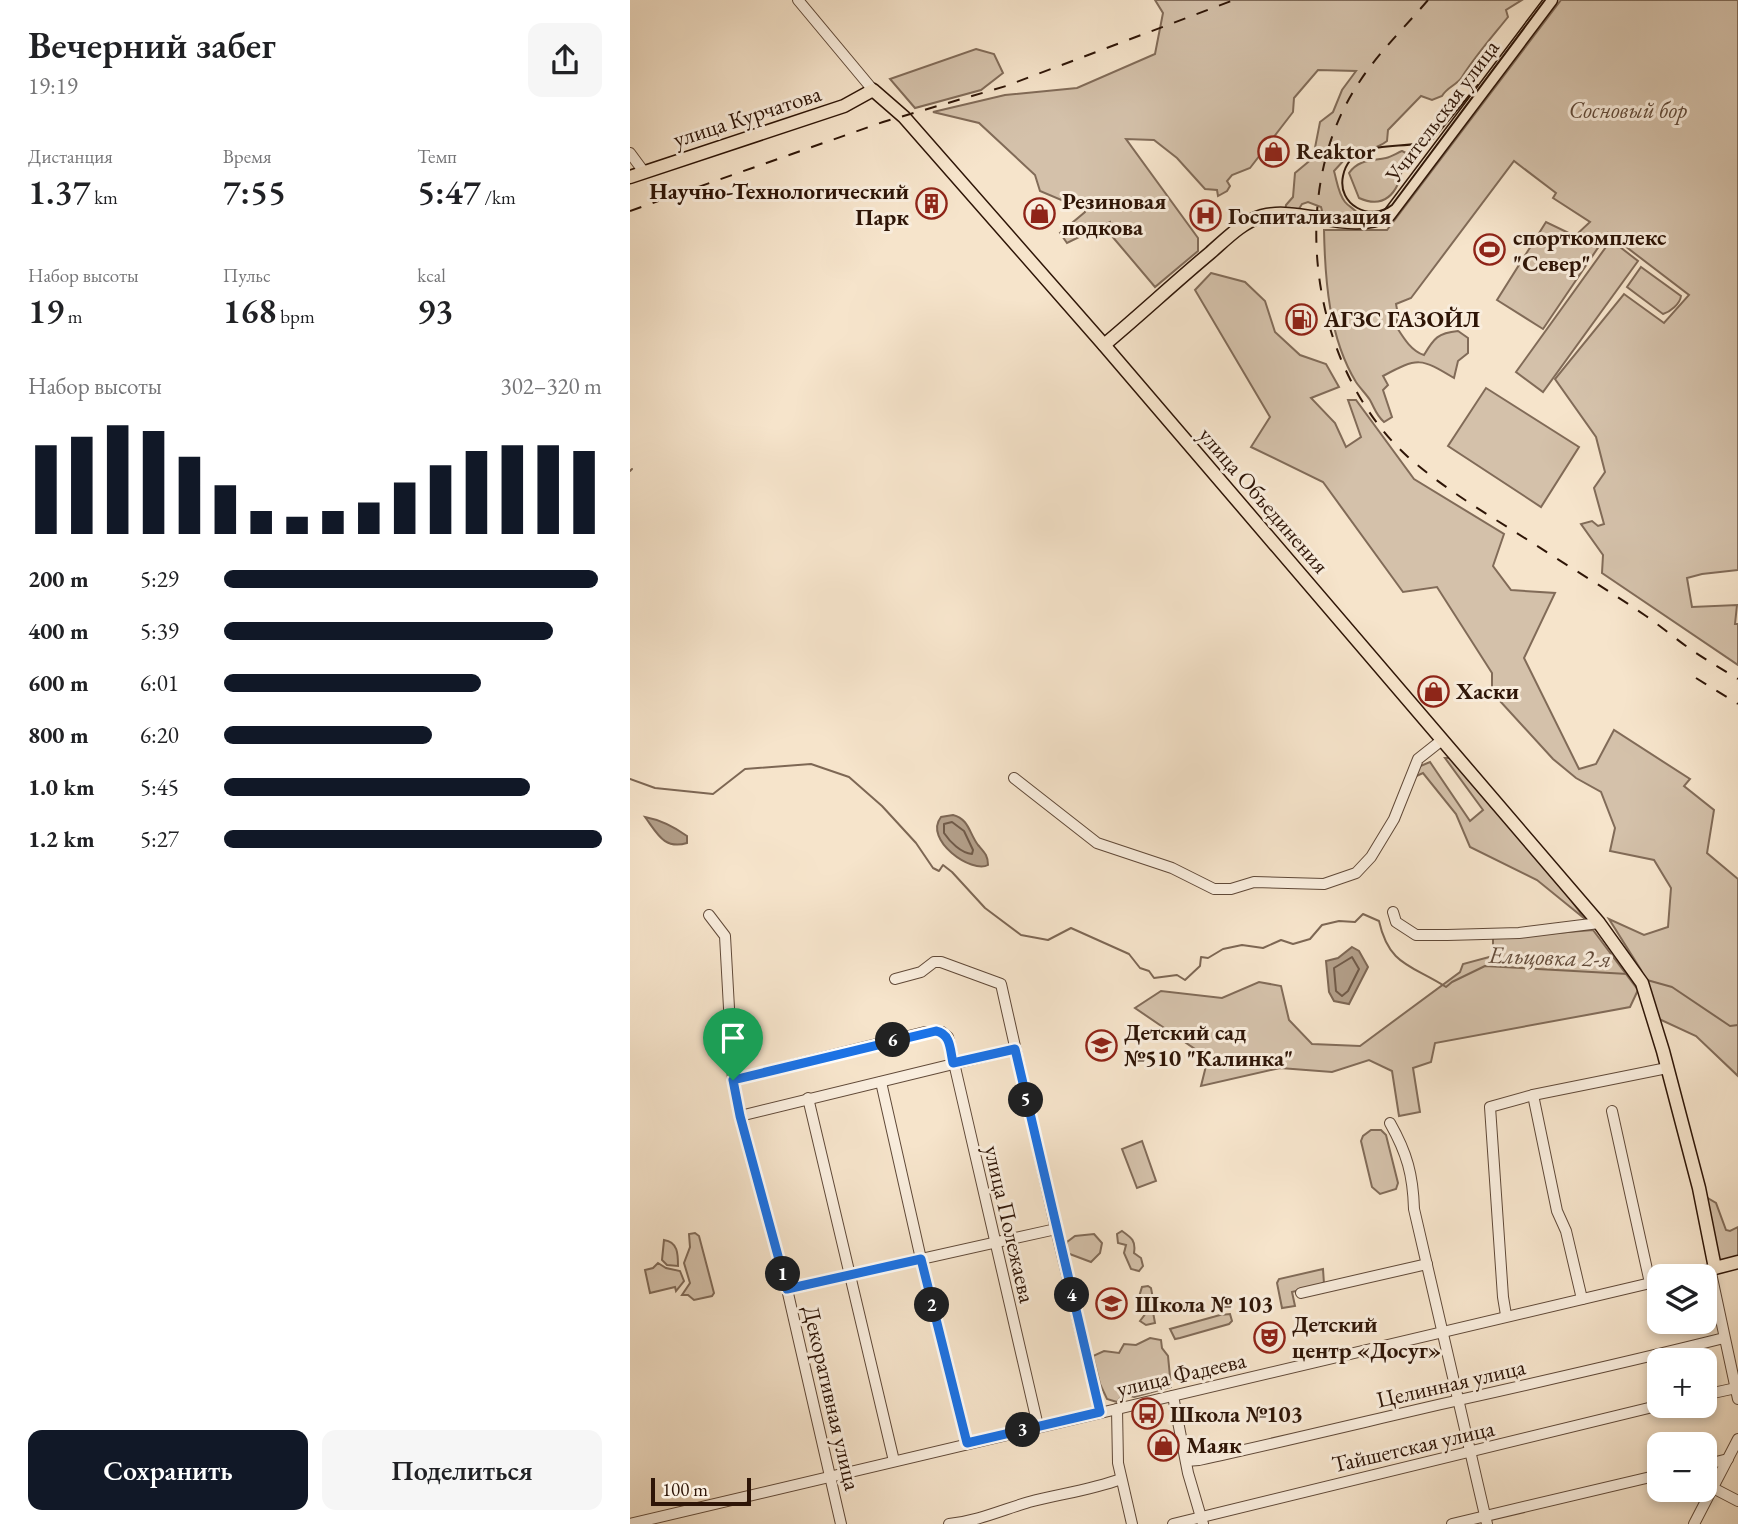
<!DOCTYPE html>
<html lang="ru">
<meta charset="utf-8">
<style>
body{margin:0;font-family:"EB Garamond",serif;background:#f6f6f6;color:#202124;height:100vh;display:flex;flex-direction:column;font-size:26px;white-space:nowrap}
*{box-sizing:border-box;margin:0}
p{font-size:23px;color:#757577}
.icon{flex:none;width:38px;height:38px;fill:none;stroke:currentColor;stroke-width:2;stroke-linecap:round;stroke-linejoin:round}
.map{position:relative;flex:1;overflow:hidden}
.details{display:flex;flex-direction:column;background:#fff;width:630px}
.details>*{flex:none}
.tools{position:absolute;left:1017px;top:1264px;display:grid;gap:14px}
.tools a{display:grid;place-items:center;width:70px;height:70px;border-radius:14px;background:#fff;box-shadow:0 4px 10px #0003;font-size:35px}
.scale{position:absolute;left:21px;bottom:18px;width:100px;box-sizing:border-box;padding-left:7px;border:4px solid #2e1507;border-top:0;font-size:19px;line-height:24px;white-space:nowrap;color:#2e1507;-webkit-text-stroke:5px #f9eddd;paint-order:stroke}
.pin{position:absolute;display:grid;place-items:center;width:60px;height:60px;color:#fff;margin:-72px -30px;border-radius:50% 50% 50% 0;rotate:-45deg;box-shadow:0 0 7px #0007}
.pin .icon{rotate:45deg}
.km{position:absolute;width:35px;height:35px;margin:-18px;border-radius:50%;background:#222;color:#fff;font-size:19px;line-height:35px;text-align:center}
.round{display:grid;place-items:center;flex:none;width:74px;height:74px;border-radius:14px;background:#f6f6f6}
.summary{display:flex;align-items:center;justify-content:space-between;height:119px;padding:0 28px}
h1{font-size:38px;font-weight:600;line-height:52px}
.figures{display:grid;grid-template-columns:repeat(3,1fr);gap:10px;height:119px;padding:7px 28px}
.figures div{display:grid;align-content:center}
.figures b{font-size:35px;font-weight:600}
.figures small{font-size:19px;font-weight:400}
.figures p{font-size:19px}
.chart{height:196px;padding:14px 28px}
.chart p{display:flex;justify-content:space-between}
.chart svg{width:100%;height:126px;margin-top:7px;stroke:#111827;stroke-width:6}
.action{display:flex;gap:14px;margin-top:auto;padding:14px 28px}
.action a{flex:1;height:80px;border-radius:14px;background:#111827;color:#fff;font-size:28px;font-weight:600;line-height:80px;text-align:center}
.action a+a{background:#f6f6f6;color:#202124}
ul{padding:0 28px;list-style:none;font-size:23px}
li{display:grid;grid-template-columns:112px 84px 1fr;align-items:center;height:52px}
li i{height:18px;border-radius:9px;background:#111827}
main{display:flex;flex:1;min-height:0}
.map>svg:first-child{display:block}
.green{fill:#d4c1aa;stroke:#816b58;stroke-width:2}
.water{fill:#b29e88;stroke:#7d6754;stroke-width:2}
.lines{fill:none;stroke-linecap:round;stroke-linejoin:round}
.shore{stroke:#705a48;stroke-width:2}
.stream{stroke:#7d6754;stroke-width:2}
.minor-casing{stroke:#604938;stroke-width:12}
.major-casing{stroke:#2e1507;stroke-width:15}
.minor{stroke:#f9eddd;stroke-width:10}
.major{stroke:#f6e4cb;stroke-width:12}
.tram{stroke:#2e1507;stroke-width:2}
.rail{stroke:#2e1507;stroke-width:2;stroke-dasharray:12 12;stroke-linecap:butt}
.route-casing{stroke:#fff;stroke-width:14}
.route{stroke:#1a73e8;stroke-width:9}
.labels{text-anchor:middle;stroke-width:6;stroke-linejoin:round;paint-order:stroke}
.park-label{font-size:23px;font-style:italic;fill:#604938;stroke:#f9eddd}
.street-label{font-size:23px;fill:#2e1507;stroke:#f9eddd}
.poi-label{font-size:23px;font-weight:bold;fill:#2e1507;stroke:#f9eddd;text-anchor:start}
.water-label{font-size:24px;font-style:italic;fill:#634c3b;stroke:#f9eddd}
</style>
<main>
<section class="details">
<div class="summary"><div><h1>Вечерний забег</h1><p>19:19</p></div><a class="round"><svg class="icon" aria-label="share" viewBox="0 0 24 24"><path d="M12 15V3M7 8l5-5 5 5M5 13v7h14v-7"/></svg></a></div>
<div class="figures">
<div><p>Дистанция</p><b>1.37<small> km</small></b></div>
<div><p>Время</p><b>7:55</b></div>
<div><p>Темп</p><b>5:47<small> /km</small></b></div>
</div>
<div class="figures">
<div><p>Набор высоты</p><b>19<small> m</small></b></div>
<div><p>Пульс</p><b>168<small> bpm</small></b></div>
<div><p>kcal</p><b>93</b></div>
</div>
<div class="chart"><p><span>Набор высоты</span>302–320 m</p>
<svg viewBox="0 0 160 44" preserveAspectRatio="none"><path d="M5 44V13M15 44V10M25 44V6M35 44V8M45 44V17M55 44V27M65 44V36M75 44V38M85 44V36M95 44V33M105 44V26M115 44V20M125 44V15M135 44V13M145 44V13M155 44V15"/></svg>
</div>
<ul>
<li><b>200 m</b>5:29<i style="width:99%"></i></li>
<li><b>400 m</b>5:39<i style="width:87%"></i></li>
<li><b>600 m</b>6:01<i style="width:68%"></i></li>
<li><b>800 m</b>6:20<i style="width:55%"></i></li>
<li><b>1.0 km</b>5:45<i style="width:81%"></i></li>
<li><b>1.2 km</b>5:27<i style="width:100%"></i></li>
</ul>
<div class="action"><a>Сохранить</a><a>Поделиться</a></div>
</section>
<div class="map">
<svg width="1108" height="1524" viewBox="0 0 1108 1524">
<rect width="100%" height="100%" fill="#f6e4cb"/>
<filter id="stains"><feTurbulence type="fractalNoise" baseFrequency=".00286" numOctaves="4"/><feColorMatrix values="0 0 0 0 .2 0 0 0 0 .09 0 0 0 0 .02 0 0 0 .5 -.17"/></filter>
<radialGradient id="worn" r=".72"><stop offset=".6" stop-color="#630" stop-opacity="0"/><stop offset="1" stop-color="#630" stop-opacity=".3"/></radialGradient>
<!-- green -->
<g class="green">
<path d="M525 0H892L876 10 878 17C862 37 846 55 832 77 827 85 817 87 812 96L802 100 791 96 758 130 757 141C748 148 736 151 725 148L704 171C707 181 708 193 715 202 719 207 724 208 728 214L721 217 693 214 691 207 678 202 672 204 667 212 655 213 656 205 663 197 665 173 683 158 690 122 703 112 712 90 726 71 688 70 664 98 663 112 620 168 602 175 597 181 600 186 597 191 588 196 587 190 575 189 547 158 524 140 496 139 568 238V251L525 287 481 235 480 222 437 243 430 233 455 212 454 199 436 202 410 191 405 175 349 123 303 112 375 95 447 88 525 54 533 13Z"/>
<path d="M931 0H1108V570L1072 574 1057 578 1062 607 1107 605 1105 624H1108V665L972 573 973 555 951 524 962 521 968 526 974 524 964 488 975 472 966 437 925 379 994 294 1034 323 1059 295 978 233 913 329 867 300 916 222 945 236 960 222 923 198 926 193 884 161 781 298 766 304 768 315 766 326C773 337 781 351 794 355 804 338 808 333 828 331L838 338V353L828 361 824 378C791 358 788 357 753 376L758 385 753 390 762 417 754 422C746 415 745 409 740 400 736 394 730 388 726 382 699 338 695 280 694 230H757Z"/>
<polygon points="346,49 364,54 373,73 351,90 285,108 260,79"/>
<path d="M772 151 782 156C781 162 779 164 773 166 771 171 771 179 768 184 760 201 747 206 729 198L719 173C729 159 742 161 756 158 761 157 767 153 772 151Z"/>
<polygon points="981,240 1008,261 913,392 886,372"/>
<path d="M1011 267 1051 296C1050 304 1040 312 1033 314L997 287Z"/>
<polygon points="581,273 615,282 635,301 645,332 670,355 696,364 709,387 681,398 705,423 716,447 731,437 718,400 726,400 784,479 874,534 863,566 881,590 925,593 894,658 949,769 966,764 984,730 1060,779 1054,786 1084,810 1077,853 1108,879 1108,1076 1066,1036 1029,1019 1011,970 979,919 1014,935 1038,927 1041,888 1024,860 980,851 985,828 971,792 946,778 923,759 870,701 862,695 862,673 807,587 773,592 693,482 621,447 640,417 565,290"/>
<polygon points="856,388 949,447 911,507 818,446"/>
<polygon points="815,758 822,758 917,868 955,919 907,880 840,847 826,814 793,773 782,778 788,767 800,762 840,821 853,810"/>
<polygon points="963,930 1008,990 1000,1007 805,1043 801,1062 783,1068 790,1112 769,1116 762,1071 739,1060 702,1072 650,1068 571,1086 578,1058 505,1008 531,991 592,998 629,982 651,986 659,1020 682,1044 730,1046 830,972 833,964 863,956 863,938"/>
<polygon points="741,1130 751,1130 756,1135 768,1183 766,1189 750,1194 742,1187 731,1141 733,1136"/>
<polygon points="512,1141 526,1181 507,1188 492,1149"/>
<polygon points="1076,1197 1086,1203 1096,1230 1100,1231 1108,1227 1108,1259 1093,1261 1089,1259"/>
<path d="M492 1231C502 1238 506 1241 504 1253L511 1258 513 1266 509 1271 501 1269 494 1253 496 1245 488 1243 487 1234Z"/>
<polygon points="65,1233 69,1236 84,1293 82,1296 64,1300 58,1295 52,1295 60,1283 54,1263 60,1247 59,1234"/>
<polygon points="464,1234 472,1243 470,1253 461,1262 437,1253 437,1242 445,1236"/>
<path d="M34 1240C48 1242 48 1254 48 1266L37 1265 32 1260Z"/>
<polygon points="28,1263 36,1268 50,1271 54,1281 46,1291 45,1287 20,1293 15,1270 23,1268"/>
<polygon points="693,1269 694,1284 662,1292 665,1306 652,1308 647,1283 649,1279"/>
<polygon points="518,1286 521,1288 525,1309 523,1312 525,1323 516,1325 510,1321 516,1313 514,1305 508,1300 512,1287"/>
<polygon points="600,1314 602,1321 599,1324 550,1338 545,1339 540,1329 590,1315"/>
<polygon points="520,1338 531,1340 532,1348 538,1356 541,1387 504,1397 493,1394 487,1402 477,1399 470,1384 463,1356 474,1351 489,1353 494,1344 506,1345"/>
</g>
<!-- water -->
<g class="water">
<path d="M323 815C339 819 339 833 348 845 354 852 358 855 358 865 342 874 293 840 311 817Z"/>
<path d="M15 817C31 820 43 826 57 836V843C34 850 27 833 15 817Z"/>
<polygon points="722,947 729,951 738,967 719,1004 704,1001 699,992 696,961 708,958"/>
</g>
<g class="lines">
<!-- shore -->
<g class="shore">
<path d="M322 822 334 831 343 850 342 854C331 853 320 842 314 833V824Z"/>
<polygon points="722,957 729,969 718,991 712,996 706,991 704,968"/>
</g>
<!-- stream -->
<g class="stream">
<polyline points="0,471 2,469"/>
<path d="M0 779 25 788 83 794 115 769 181 764 219 777 252 806 286 843 303 868 309 871 313 865 322 872 355 908 391 935 418 940 441 928 499 954 510 968 519 971 524 978 547 975 555 980 570 966 571 957 578 958 593 949 612 945 633 948 651 940 663 944 680 939 692 925 709 921 725 922 733 914 749 921C759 966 782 965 816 987L822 982 855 966 998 974"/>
<polyline points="1017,980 1042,987 1100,1026 1108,1025"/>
</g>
<defs>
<g id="minor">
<polyline points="168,0 243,90"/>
<polyline points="0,153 14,172"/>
<polyline points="384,778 467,843 542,868 584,889 601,889 624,882 694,884 726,873 741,857 764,819 788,759 812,740"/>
<polyline points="763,912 766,922 786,935 817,935 889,933 969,923"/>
<polyline points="79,915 95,936 103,1080 110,1116 157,1289 211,1524"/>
<polyline points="265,979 291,972 304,962 311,962 371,984 426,1229 470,1412"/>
<polyline points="103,1080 295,1032 312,1032 318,1037 408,1426"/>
<polyline points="251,1082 291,1259 337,1443"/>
<polyline points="903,1095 927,1211 936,1231 952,1299"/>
<polyline points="178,1098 264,1461"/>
<polyline points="982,1111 1020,1283"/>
<polyline points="110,1116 385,1049"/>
<path d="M760 1123C777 1153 783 1175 784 1209L857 1524"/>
<polyline points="1085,1268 1081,1273 1108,1399"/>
<polyline points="1050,1276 1085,1268"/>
<polyline points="157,1289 426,1229"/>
<polyline points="671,1293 797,1264"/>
<polyline points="876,1315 873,1297 860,1107 903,1095 1037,1068"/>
<polyline points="1074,1395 1106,1388"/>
<polyline points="543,1396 558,1473 573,1524"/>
<polyline points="487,1409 488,1463 502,1524"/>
<path d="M556 1461 569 1460C656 1441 742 1420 829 1400 918 1380 1006 1360 1094 1338"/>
<polyline points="1074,1465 1098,1459"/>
<polyline points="1083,1488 1108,1501"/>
<polyline points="0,1524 1029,1281"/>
<path d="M319 1524C348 1521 372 1510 399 1502 430 1494 461 1490 491 1479"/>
<polyline points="543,1524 1031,1405"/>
<polyline points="822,1524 1029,1475"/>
<polyline points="1064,1524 1108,1439"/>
</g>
<g id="major">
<polyline points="0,177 214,106 243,90 274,117 474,345 969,923 1012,983 1033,1051 1069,1188 1085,1268 1108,1262"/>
<path d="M474 345C510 315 544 283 580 253 595 240 612 222 632 216 669 206 723 235 759 215L921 0"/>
</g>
</defs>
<!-- minor casing -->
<use href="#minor" class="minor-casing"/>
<!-- major casing -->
<use href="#major" class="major-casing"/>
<!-- minor -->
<use href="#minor" class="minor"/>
<!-- major -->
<use href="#major" class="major"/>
<!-- tram -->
<path class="tram" d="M848 85 802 140C775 152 721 135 713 176 707 205 740 222 762 205L915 0"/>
<!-- rail -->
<g class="rail">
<path d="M798 0C776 26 749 52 730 81 655 191 680 368 778 457 820 494 871 522 918 553 951 574 984 594 1016 616 1032 627 1047 640 1063 651 1078 661 1093 670 1108 679"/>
<polyline points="0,211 253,122 376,86 604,0"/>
<polyline points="1066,678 1108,704"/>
</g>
</g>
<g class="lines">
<defs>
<path id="route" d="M306 1031C321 1034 320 1050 323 1063L385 1049 470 1412 337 1443 291 1259 157 1289 110 1116 103 1080Z"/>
</defs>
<!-- route casing -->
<use href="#route" class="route-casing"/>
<!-- route -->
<use href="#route" class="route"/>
</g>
<!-- icons -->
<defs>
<symbol id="shop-ring" viewBox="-11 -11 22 22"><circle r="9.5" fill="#f9eddd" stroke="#8f2418" stroke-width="1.5"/><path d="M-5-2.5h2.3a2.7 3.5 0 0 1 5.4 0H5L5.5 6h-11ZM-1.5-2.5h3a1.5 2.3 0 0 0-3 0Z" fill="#8f2418"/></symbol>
<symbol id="building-ring" viewBox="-11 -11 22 22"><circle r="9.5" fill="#f9eddd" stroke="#8f2418" stroke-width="1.5"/><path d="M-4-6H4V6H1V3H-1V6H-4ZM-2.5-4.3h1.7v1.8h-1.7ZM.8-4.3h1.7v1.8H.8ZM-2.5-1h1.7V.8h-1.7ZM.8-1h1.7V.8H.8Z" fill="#8f2418"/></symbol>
<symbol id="hospital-ring" viewBox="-11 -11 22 22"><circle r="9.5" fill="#f9eddd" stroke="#8f2418" stroke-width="1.5"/><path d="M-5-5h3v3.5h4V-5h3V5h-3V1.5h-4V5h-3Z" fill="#8f2418"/></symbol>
<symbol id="stadium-ring" viewBox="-11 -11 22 22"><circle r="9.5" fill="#f9eddd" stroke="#8f2418" stroke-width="1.5"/><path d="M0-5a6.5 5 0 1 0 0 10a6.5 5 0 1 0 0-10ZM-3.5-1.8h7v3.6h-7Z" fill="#8f2418"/></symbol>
<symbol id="fuel-ring" viewBox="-11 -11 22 22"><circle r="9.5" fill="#f9eddd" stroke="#8f2418" stroke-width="1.5"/><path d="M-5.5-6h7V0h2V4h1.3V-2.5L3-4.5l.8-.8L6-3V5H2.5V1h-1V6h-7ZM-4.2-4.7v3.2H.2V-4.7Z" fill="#8f2418"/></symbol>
<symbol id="school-ring" viewBox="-11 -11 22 22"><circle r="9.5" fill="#f9eddd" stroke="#8f2418" stroke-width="1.5"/><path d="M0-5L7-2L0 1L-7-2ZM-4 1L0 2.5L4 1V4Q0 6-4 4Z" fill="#8f2418"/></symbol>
<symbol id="theatre-ring" viewBox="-11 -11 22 22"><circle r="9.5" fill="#f9eddd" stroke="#8f2418" stroke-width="1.5"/><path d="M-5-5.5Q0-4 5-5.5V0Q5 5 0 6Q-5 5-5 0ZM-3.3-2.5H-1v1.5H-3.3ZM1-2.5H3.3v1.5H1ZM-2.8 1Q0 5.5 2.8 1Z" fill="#8f2418"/></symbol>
<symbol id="bus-ring" viewBox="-11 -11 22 22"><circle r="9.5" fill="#f9eddd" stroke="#8f2418" stroke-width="1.5"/><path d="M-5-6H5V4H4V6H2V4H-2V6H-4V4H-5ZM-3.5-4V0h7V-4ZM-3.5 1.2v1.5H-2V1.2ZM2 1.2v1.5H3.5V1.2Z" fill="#8f2418"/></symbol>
</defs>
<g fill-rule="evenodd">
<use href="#shop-ring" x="626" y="134" width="35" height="35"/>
<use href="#building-ring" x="284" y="186" width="35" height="35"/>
<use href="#shop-ring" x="392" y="196" width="35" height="35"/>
<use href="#hospital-ring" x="558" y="198" width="35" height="35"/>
<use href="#stadium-ring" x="842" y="232" width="35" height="35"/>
<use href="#fuel-ring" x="654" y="302" width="35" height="35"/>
<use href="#shop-ring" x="786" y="674" width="35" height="35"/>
<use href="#school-ring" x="454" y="1028" width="35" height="35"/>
<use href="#school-ring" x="464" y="1286" width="35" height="35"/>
<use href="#theatre-ring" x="622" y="1320" width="35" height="35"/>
<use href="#bus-ring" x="500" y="1396" width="35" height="35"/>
<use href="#shop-ring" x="516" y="1428" width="35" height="35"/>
</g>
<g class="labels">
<!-- park labels -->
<g class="park-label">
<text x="998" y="118">Сосновый бор</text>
</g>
<!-- street labels -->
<g class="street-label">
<text transform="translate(812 111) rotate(-53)" y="8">Учительская улица</text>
<text transform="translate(117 116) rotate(-18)" y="8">улица Курчатова</text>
<text transform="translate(634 500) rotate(49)" y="8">улица Объединения</text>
<text transform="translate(380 1224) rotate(77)" y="8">улица Полежаева</text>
<text transform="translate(551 1374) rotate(-13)" y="8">улица Фадеева</text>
<text transform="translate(821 1383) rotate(-13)" y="8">Целинная улица</text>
<text transform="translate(202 1398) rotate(77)" y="8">Декоративная улица</text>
<text transform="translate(783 1446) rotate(-13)" y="8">Тайшетская улица</text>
</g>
<!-- poi labels -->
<g class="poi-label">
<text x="666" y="159">Reaktor</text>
<text x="279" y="199" text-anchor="end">Научно-Технологический<tspan x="279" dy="26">Парк</tspan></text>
<text x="432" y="209">Резиновая<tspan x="432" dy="26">подкова</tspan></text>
<text x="598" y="224">Госпитализация</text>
<text x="883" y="245">спорткомплекс<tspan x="883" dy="26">"Север"</tspan></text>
<text x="694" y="327">АГЗС ГАЗОЙЛ</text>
<text x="826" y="699">Хаски</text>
<text x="494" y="1040">Детский сад<tspan x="494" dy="26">№510 "Калинка"</tspan></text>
<text x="505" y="1312">Школа № 103</text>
<text x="662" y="1332">Детский<tspan x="662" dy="26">центр «Досуг»</tspan></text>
<text x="540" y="1422">Школа №103</text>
<text x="556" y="1453">Маяк</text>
</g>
<!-- water labels -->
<g class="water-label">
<text transform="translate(920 957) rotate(2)" y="8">Ельцовка 2-я</text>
</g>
</g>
<rect width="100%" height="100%" filter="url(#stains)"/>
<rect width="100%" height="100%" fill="url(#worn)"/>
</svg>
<div class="tools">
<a><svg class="icon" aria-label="layers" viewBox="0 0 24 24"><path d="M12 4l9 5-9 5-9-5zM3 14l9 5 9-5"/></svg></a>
<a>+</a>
<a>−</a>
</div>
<div class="scale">100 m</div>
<div class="pin" style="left:103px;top:1080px;background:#1e9e55"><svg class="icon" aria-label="arrive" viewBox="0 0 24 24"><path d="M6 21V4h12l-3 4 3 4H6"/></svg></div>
<b class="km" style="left:153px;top:1274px">1</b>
<b class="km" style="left:302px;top:1305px">2</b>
<b class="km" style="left:393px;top:1430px">3</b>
<b class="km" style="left:442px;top:1295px">4</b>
<b class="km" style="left:396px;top:1100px">5</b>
<b class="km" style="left:263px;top:1040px">6</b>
</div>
</main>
